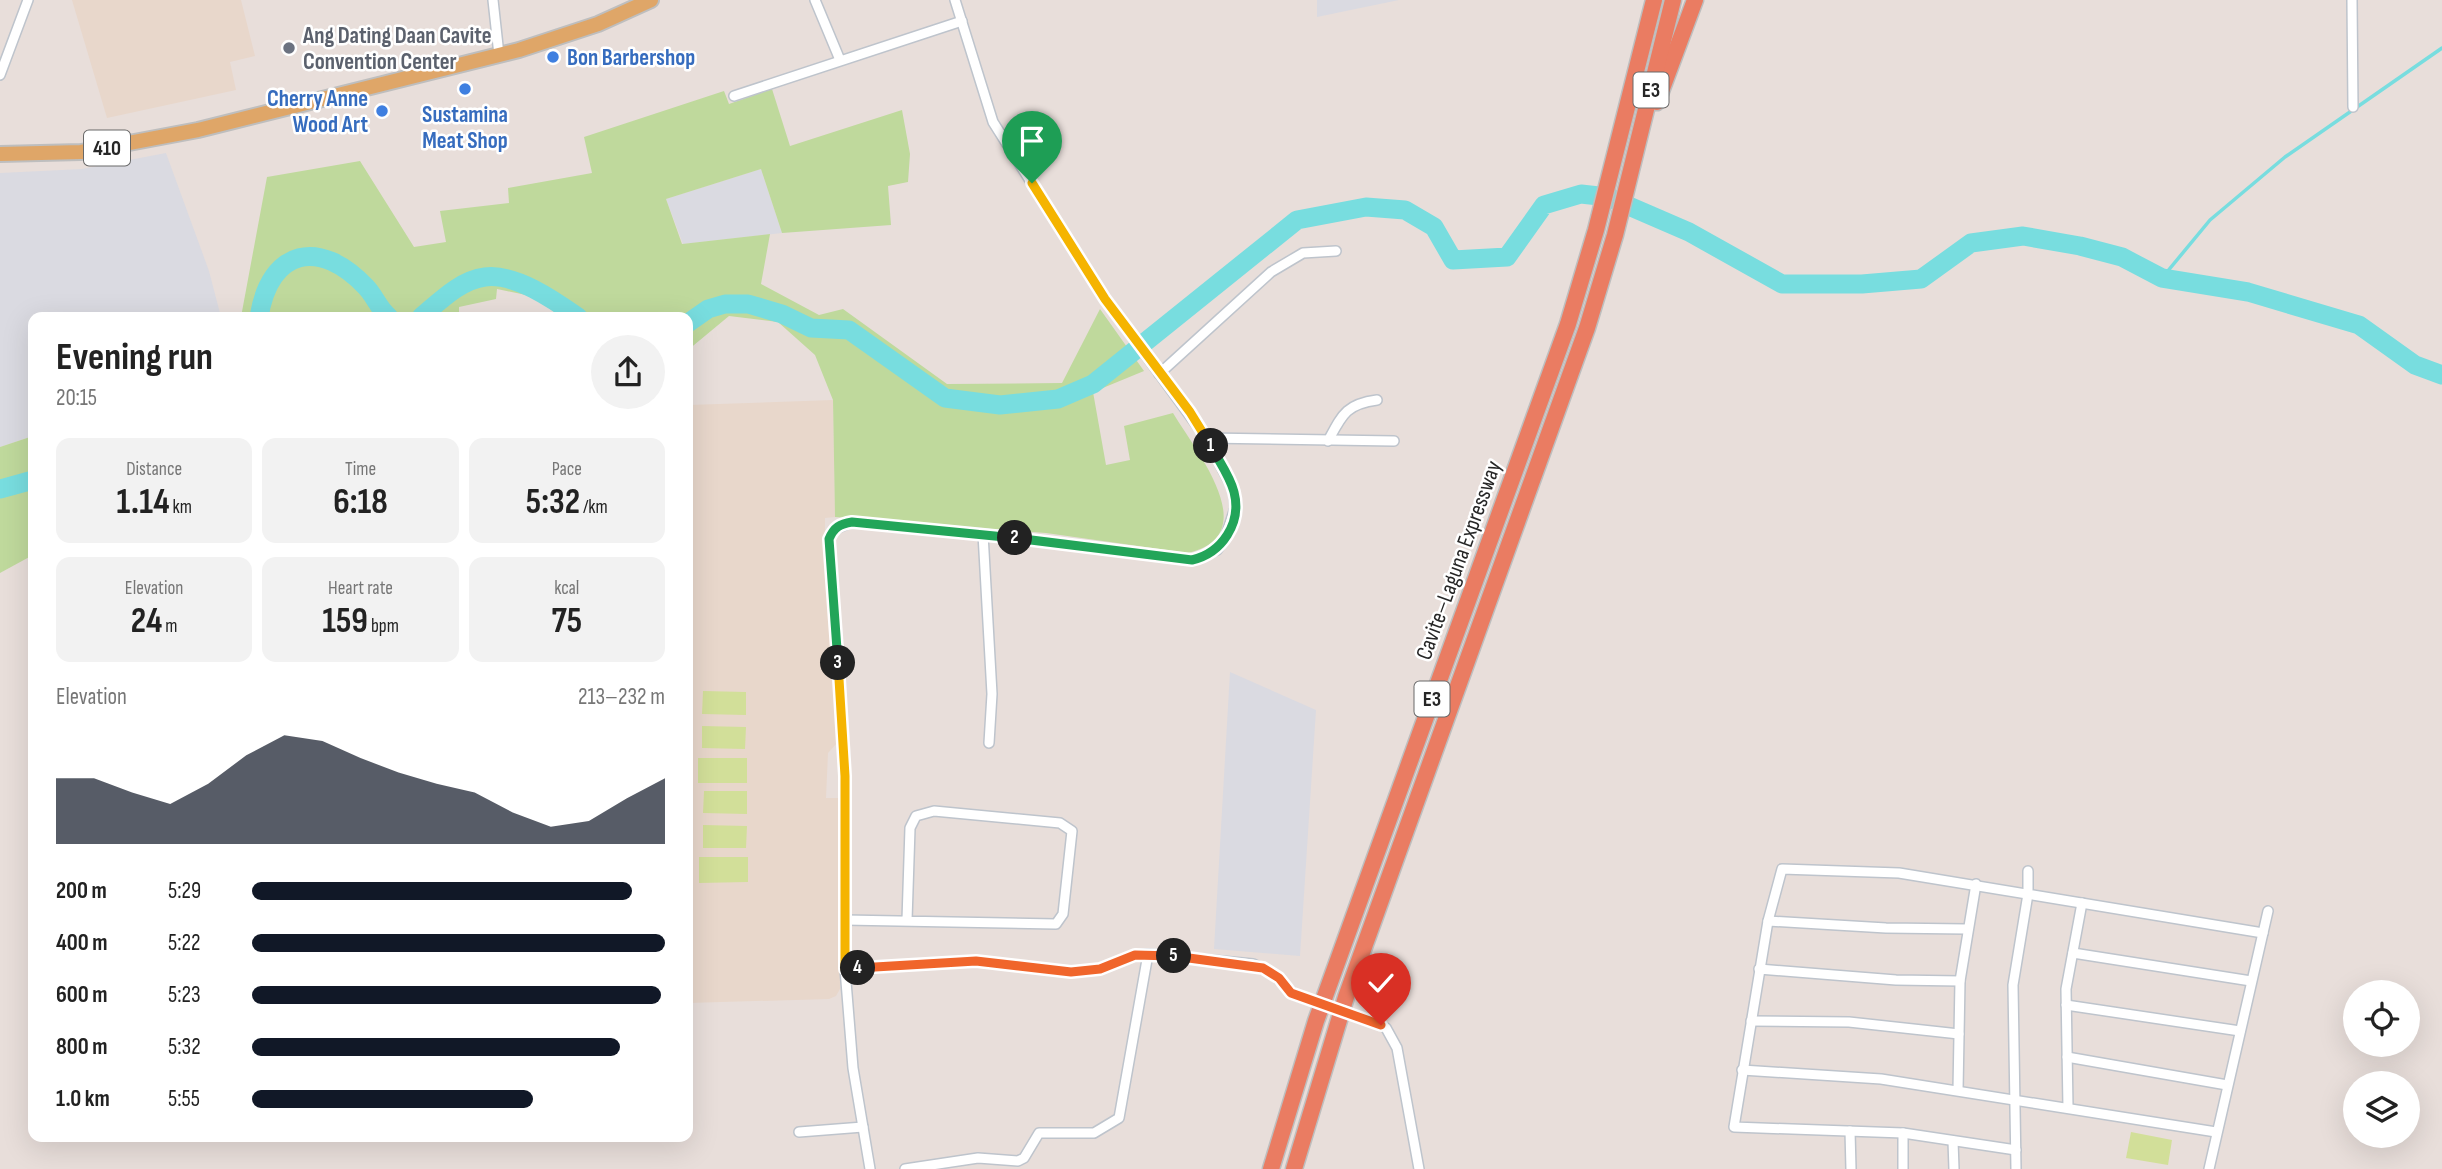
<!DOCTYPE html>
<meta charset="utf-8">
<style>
body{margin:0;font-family:"Sofia Sans Condensed",sans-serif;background:#f2f2f2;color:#222;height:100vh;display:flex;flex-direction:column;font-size:26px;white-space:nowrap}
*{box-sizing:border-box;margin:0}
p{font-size:23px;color:#767676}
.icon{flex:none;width:38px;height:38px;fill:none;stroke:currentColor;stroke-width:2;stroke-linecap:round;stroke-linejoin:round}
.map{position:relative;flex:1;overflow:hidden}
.panel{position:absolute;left:28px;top:312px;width:665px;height:830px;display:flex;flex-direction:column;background:#fff;border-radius:14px;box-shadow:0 7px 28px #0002}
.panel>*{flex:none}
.controls{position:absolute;left:2343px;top:980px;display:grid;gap:14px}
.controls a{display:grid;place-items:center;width:77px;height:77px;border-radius:50%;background:#fff;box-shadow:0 7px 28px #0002;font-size:35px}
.pin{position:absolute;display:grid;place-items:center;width:60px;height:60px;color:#fff;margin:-72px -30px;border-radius:50% 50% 50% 0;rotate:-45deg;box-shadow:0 0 7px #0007}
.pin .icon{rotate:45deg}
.km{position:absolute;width:35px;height:35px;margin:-18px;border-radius:50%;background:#222;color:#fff;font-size:19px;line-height:35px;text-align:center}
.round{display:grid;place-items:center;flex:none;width:74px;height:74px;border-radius:37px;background:#f2f2f2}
.head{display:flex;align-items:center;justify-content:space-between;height:119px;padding:0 28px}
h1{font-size:38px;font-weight:700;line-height:52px}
.metrics{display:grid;grid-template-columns:repeat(3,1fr);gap:10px;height:119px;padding:7px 28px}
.metrics div{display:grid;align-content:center;border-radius:14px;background:#f2f2f2;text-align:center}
.metrics b{font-size:35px;font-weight:700}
.metrics small{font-size:19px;font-weight:400}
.metrics p{font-size:19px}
.chart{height:196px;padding:14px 28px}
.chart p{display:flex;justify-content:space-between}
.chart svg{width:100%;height:126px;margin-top:7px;fill:#111827;opacity:.7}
ul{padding:0 28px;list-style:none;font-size:23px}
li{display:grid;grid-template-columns:112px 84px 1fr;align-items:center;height:52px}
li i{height:18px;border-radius:9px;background:#111827}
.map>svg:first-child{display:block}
.industrial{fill:#dadae1}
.education{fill:#e8d7cb}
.green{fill:#bfd99c}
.pitch{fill:#d2df99}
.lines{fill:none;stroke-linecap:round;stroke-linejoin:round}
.stream{stroke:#78dddf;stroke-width:3.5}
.river{stroke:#78dddf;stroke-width:19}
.street-casing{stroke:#bec4cc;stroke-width:12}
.primary-casing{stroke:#bebebe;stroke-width:18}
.highway-casing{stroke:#bebebe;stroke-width:19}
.street{stroke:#fff;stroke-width:9}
.primary{stroke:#dfa668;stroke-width:14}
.highway{stroke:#ea7c62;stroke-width:16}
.street-bridge-casing{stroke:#bec4cc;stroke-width:12;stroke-linecap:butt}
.street-bridge{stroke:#fff;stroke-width:9}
.split-1-casing{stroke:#fff;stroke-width:14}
.split-2-casing{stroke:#fff;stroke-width:14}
.split-3-casing{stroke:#fff;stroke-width:14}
.split-4-casing{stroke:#fff;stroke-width:14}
.split-5-casing{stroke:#fff;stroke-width:14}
.split-6-casing{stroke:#fff;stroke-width:14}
.split-1{stroke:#f5b400;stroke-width:9}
.split-2{stroke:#22a559;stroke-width:9}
.split-3{stroke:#22a559;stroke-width:9}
.split-4{stroke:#f5b400;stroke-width:9}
.split-5{stroke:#f0652b;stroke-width:9}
.split-6{stroke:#f0652b;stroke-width:9}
.worship-dot{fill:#6b7280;stroke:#fff;stroke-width:2.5}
.shop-dot{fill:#3f7fe0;stroke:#fff;stroke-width:2.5}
.labels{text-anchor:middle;stroke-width:5;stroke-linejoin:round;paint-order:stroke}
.shield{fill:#fff;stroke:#686868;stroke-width:2}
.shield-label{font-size:21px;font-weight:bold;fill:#272727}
.worship-label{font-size:23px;font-weight:bold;fill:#5b616d;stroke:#fff;text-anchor:start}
.shop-label{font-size:23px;font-weight:bold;fill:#366cbe;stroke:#fff;text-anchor:start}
.street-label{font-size:23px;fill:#272727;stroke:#fff}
</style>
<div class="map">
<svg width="2442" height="1169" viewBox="0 0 2442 1169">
<rect width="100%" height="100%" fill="#e8deda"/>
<!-- industrial -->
<g class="industrial">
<polygon points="1317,0 1399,0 1317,17"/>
<polygon points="166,153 209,271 221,317 33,317 33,436 0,447 0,173 82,169"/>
<polygon points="761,169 782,233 683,244 666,199"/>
<polygon points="1230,672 1316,710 1300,956 1214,949"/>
</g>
<!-- education -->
<g class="education">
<polygon points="72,0 241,0 255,56 230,62 236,90 107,118"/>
<polygon points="833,400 835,517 825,518 825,562 837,743 828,753 826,798 838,798 840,989 836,996 829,999 688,1003 688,405"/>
</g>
<!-- green -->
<g class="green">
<path d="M772 89 790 146 902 110 910 154 908 182 888 186 891 225 782 233 761 169 666 199 682 244 770 234 761 284 819 315 843 309 947 384 1062 383 1100 309 1144 371 1093 392 1106 465 1130 460 1124 426 1173 413C1195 450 1266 535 1188 553L1046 533 835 517 833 400 815 355 778 322 729 316 688 350V317H562L531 296 497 289 496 299 459 307V317H241L267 177 360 161 414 247 446 242 440 211 509 203 508 188 592 173 584 137 724 91 729 104Z"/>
<polygon points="33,436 33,555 0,573 0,447"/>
</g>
<!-- pitch -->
<g class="pitch">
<polygon points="703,691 746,692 746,715 702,714"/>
<polygon points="702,726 746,727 745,749 702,748"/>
<rect x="698" y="758" width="49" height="25"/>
<polygon points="704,791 747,791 747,814 703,813"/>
<polygon points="703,825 747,826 746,848 703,848"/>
<polygon points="748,857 748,882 699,883 699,857"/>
<polygon points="2131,1132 2172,1140 2168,1165 2126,1158"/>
</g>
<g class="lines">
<!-- stream -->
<polyline class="stream" points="2162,278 2210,220 2285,157 2442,48"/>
<!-- river -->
<g class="river">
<path d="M259 317C270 248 320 238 366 287 375 296 378 308 389 317"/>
<path d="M421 317C439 302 460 280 485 277 515 273 554 300 578 317"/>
<polyline points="688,323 708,309 725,304 748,304 782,314 811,328 849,330 945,398 1000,405 1058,399 1093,384 1297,220 1366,207 1405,210 1434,227 1453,260 1507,257 1544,205 1581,194 1608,197 1689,232 1782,284 1862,284 1921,279 1971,243 2023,236 2080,246 2122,257 2162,278 2248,292 2359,325 2415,365 2442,375"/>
<polyline points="0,489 33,480"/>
</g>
<defs>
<g id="street">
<polyline points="493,0 499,55"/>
<polyline points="815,0 840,60"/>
<polyline points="2352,0 2353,107"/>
<polyline points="0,75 28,0"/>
<polyline points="734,96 962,21"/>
<polyline points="1159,374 1271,272 1303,253 1336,251"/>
<polyline points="1206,438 1394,441"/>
<path d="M1328 441C1342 415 1346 404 1377 400"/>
<polyline points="983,534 992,694 989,743"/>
<polyline points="845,920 1056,924 1063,914 1072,831 1060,823 934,811 916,816 910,828 907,920"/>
<polyline points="1768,921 1886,928 1966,929"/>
<polyline points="2073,953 2251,981"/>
<polyline points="845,969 976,961 1071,972 1100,969 1135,955 1148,954 1253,964 1272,973 1295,995"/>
<polyline points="1759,969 1896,980 1960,981"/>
<polyline points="2066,1005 2240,1031"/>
<polyline points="1373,1021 1386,1028 1397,1048 1419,1169"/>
<polyline points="1751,1021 1849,1022 1959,1034"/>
<polyline points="2067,1057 2227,1085"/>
<polyline points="1742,1070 1881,1079 2216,1132"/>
<polyline points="1958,1090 1960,981 1976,884"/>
<polyline points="2068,1107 2066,989 2082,903"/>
<polyline points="1850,1131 1851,1169"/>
<polyline points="799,1132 863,1127"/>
<polyline points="1903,1133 1903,1169"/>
<polyline points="1953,1141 1954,1169"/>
<polyline points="2016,1150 1903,1133 1734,1127 1768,921 1782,869 1899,873 2263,933"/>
<polyline points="870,1169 853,1068 845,969 845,766 829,539 833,530 852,522 983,534 1192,560 1217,550 1225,539 1235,508 1234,491 1206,438 1105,299 993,122 955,0"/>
<polyline points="905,1169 978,1158 1018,1161 1024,1158 1039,1133 1094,1133 1119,1118 1148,954"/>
<polyline points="2016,1169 2013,985 2028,894 2028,871"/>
<polyline points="2209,1169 2268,911"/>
</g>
<polyline id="primary" points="0,154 81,152 198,130 519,50 598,24 651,0"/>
<g id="highway">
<polyline points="1657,102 1695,0"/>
<polyline points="1271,1169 1316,1021 1568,324 1596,230 1654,0"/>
<polyline points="1294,1169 1346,997 1587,328 1615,235 1673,0"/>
</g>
</defs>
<!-- street casing -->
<use href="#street" class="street-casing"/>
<!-- primary casing -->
<use href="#primary" class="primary-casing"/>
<!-- highway casing -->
<use href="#highway" class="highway-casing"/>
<!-- street -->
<use href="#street" class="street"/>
<!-- primary -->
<use href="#primary" class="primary"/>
<!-- highway -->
<use href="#highway" class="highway"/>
<defs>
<polyline id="street-bridge" points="1295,995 1373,1021"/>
</defs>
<!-- street-bridge casing -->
<use href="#street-bridge" class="street-bridge-casing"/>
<!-- street-bridge -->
<use href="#street-bridge" class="street-bridge"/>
</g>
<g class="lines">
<defs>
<polyline id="split-1" points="1032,183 1105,299 1190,412 1211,446"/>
<path id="split-2" d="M1015 538 1192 560C1222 553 1242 523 1234 492 1230 476 1218 460 1211 446"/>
<path id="split-3" d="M838 663 829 539C834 527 840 524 852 522L1015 538"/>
<polyline id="split-4" points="838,663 845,776 845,969 858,968"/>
<polyline id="split-5" points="858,968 976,961 1071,972 1100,969 1135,955 1174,956"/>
<polyline id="split-6" points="1174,956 1263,968 1279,978 1291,993 1381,1025"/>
</defs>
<!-- split-1 casing -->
<use href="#split-1" class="split-1-casing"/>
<!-- split-2 casing -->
<use href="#split-2" class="split-2-casing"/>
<!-- split-3 casing -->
<use href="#split-3" class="split-3-casing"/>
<!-- split-4 casing -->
<use href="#split-4" class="split-4-casing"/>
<!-- split-5 casing -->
<use href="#split-5" class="split-5-casing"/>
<!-- split-6 casing -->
<use href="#split-6" class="split-6-casing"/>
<!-- split-1 -->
<use href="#split-1" class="split-1"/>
<!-- split-2 -->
<use href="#split-2" class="split-2"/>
<!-- split-3 -->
<use href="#split-3" class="split-3"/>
<!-- split-4 -->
<use href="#split-4" class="split-4"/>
<!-- split-5 -->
<use href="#split-5" class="split-5"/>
<!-- split-6 -->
<use href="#split-6" class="split-6"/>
</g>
<!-- markers -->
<circle class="worship-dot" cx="289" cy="48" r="7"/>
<g class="shop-dot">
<circle cx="553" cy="57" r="7"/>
<circle cx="465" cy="89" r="7"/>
<circle cx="382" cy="111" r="7"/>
</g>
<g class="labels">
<!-- shield labels -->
<g class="shield">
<rect x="1633.5" y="72.5" width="35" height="35" rx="5"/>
<rect x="84" y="130.5" width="46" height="35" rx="5"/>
<rect x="1414.5" y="681.5" width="35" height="35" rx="5"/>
</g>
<g class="shield-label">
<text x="1651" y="97">E3</text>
<text x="107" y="155">410</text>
<text x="1432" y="706">E3</text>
</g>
<!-- worship labels -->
<g class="worship-label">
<text x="303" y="43">Ang Dating Daan Cavite<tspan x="303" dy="26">Convention Center</tspan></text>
</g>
<!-- shop labels -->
<g class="shop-label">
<text x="567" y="65">Bon Barbershop</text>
<text x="368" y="106" text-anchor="end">Cherry Anne<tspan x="368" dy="26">Wood Art</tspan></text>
<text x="465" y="122" text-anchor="middle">Sustamina<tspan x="465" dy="26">Meat Shop</tspan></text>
</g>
<!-- street labels -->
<g class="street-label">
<text transform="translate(1458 560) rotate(-70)" y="8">Cavite–Laguna Expressway</text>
</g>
</g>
</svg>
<div class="controls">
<a><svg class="icon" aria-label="locate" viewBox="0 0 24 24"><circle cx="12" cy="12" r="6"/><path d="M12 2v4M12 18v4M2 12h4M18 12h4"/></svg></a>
<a><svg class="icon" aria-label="layers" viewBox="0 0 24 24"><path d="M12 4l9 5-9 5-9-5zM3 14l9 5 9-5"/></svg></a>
</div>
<div class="pin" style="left:1032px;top:183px;background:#1e9e55"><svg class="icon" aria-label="arrive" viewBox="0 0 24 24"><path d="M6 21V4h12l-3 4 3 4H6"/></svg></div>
<div class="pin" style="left:1381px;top:1025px;background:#d93025"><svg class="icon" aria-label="check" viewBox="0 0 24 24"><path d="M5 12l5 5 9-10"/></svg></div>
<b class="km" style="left:1211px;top:446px">1</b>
<b class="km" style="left:1015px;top:538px">2</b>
<b class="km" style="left:838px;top:663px">3</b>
<b class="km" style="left:858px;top:968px">4</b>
<b class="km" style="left:1174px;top:956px">5</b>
<section class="panel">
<div class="head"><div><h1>Evening run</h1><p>20:15</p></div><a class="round"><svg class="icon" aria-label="share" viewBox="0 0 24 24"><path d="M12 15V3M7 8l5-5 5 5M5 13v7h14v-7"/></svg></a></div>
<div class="metrics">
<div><p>Distance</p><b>1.14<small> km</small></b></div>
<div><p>Time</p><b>6:18</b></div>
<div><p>Pace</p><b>5:32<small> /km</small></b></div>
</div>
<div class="metrics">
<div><p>Elevation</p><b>24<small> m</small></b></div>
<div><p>Heart rate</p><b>159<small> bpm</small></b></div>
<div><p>kcal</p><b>75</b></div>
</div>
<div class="chart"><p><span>Elevation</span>213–232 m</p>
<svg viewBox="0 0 160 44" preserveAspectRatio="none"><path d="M0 44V21L10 21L20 26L30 30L40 23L50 13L60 6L70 8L80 14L90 19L100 23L110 26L120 33L130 38L140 36L150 28L160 21V44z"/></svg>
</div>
<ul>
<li><b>200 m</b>5:29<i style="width:92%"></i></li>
<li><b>400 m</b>5:22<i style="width:100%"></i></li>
<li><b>600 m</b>5:23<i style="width:99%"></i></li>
<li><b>800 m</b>5:32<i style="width:89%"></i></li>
<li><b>1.0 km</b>5:55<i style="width:68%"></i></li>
</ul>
</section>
</div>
